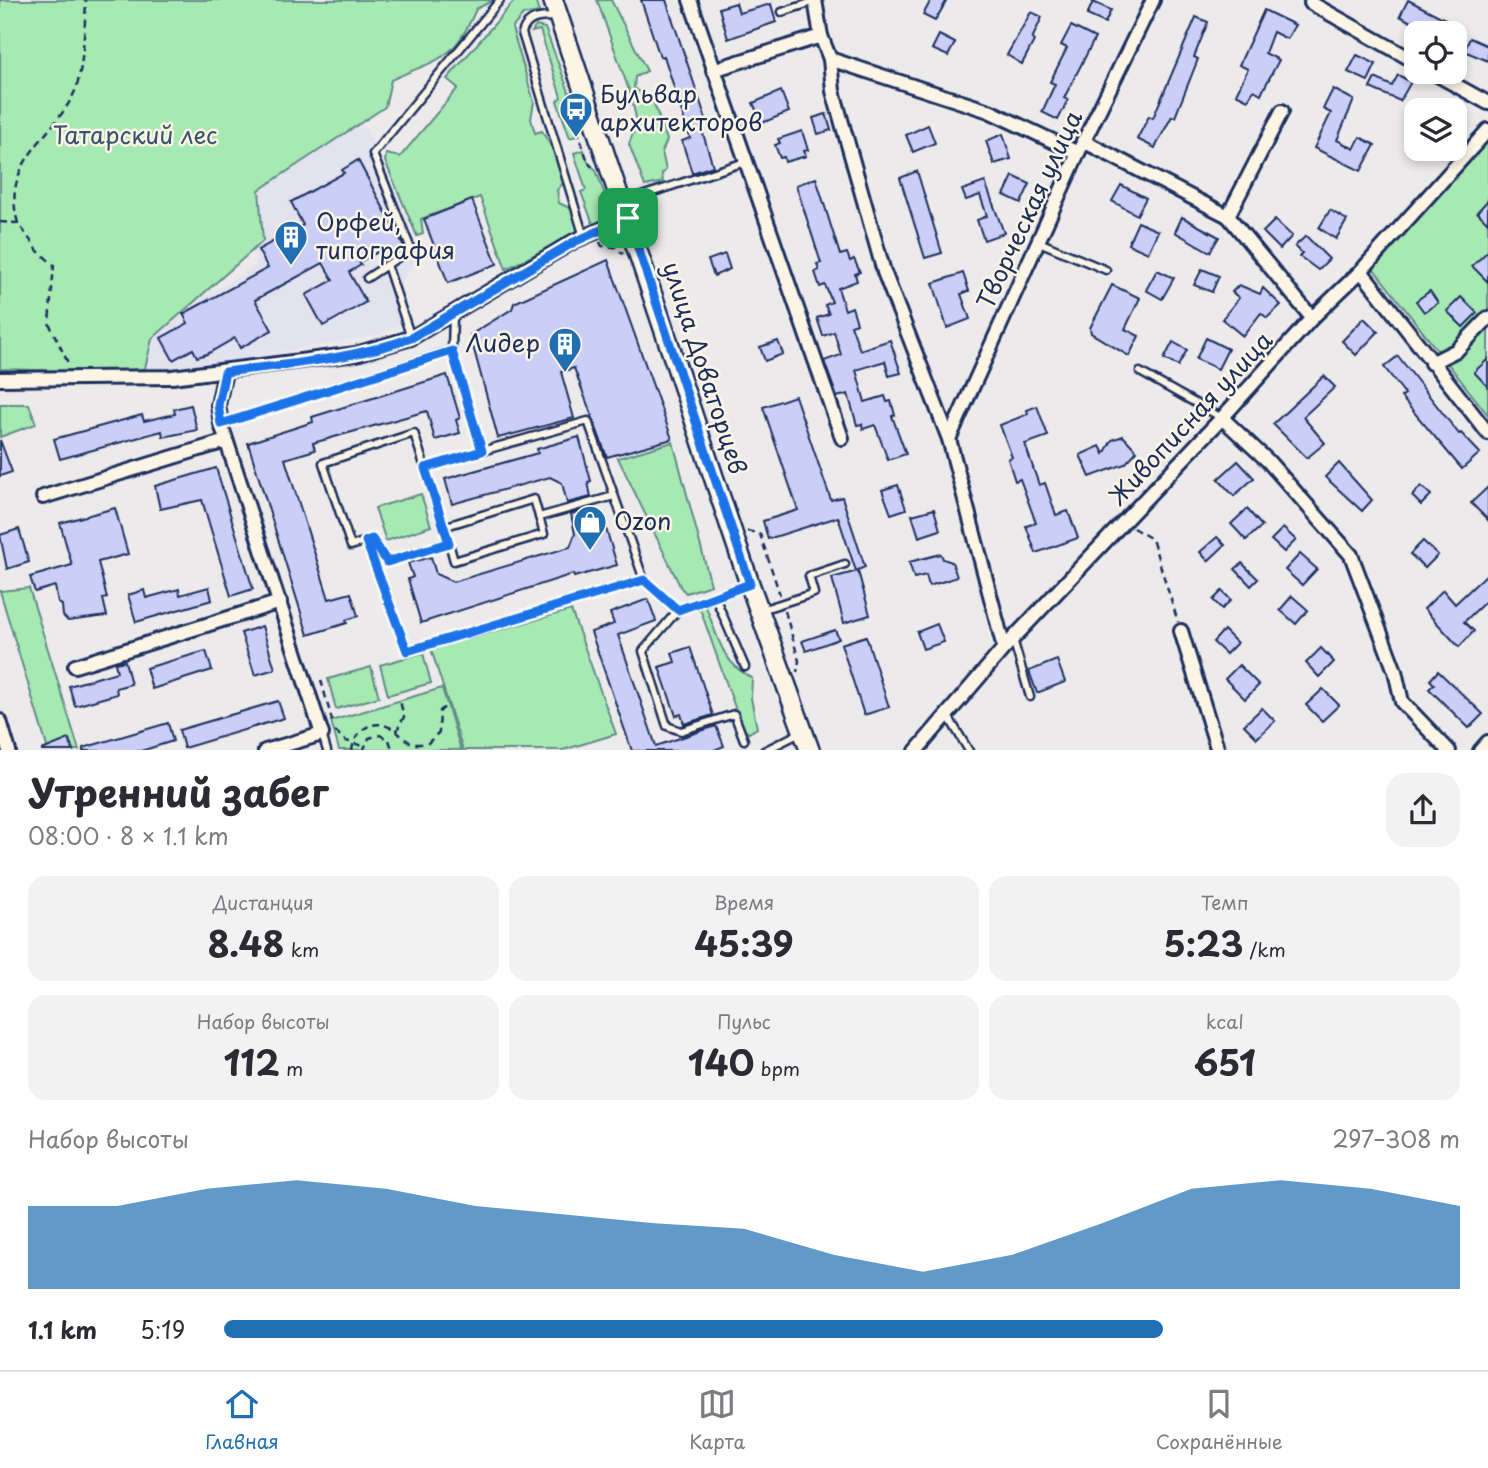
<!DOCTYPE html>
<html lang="ru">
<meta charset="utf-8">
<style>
body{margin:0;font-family:"Playpen Sans",sans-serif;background:#f2f2f3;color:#2b2b33;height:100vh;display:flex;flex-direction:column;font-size:26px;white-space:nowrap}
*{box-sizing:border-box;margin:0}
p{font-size:23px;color:#7c7c81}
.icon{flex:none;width:38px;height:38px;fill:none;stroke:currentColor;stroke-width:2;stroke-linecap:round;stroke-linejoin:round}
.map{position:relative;height:750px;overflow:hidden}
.details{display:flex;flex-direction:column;background:#fff;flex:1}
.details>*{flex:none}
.controls{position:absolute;left:1404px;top:21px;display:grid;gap:14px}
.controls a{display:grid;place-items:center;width:63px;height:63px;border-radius:14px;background:#fff;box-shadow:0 4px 10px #0003;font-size:35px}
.pin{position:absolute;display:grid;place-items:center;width:60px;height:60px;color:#fff;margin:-30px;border-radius:14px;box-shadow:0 4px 10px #0006}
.round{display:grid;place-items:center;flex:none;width:74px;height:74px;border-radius:21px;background:#f2f2f3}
.head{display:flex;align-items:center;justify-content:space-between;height:119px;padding:0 28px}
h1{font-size:38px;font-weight:700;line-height:52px}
.figures{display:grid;grid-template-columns:repeat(3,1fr);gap:10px;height:119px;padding:7px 28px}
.figures div{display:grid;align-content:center;border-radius:18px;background:#f2f2f3;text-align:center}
.figures b{font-size:35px;font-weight:700}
.figures small{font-size:19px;font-weight:400}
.figures p{font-size:19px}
.chart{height:196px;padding:14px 28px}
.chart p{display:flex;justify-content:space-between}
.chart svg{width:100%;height:126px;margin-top:7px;fill:#1f6fb2;opacity:.7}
ul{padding:0 28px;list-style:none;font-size:23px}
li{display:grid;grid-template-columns:112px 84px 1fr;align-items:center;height:52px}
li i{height:18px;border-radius:9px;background:#1f6fb2}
.dock{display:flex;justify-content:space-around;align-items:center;height:98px;border-top:2px solid #e1e1e2;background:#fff;font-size:19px;color:#7c7c81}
.dock a{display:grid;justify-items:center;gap:4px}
.dock .selected{color:#1f6fb2}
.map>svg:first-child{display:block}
.built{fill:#e3e2ef}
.green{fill:#a7e9b3;stroke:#618c88;stroke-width:2}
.building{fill:#cbcff8;stroke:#1b2f5e;stroke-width:2}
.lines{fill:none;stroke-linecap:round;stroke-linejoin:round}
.lane-casing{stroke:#1b2f5e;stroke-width:11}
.street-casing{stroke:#1b2f5e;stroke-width:18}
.secondary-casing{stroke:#1b2f5e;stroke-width:23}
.path{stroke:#1b2f5e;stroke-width:2.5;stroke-dasharray:7 5;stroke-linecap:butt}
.lane{stroke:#fcf5e5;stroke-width:6}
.street{stroke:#fcf5e5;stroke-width:12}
.secondary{stroke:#fcf5e5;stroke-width:18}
.route-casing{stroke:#fff;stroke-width:14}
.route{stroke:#1a73e8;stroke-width:9}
.labels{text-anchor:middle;stroke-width:5;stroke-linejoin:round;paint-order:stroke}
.poi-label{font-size:24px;fill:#1b2f5e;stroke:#fcf5e5;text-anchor:start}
.park-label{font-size:24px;fill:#37546f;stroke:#fcf5e5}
.street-label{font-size:24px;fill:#1b2f5e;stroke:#fcf5e5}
</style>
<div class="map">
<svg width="1488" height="751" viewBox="0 0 1488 751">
<rect width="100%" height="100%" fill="#edeaeb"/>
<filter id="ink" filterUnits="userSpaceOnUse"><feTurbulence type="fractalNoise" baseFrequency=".0143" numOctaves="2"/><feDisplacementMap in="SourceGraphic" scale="14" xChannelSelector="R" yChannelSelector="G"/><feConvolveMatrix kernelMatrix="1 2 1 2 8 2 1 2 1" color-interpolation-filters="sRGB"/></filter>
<g filter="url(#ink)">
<!-- built -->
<polygon class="built" points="364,125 384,164 419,249 419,257 398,287 412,320 376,335 206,365 147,371 143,332 256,266 257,184"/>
<!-- green -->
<g class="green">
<path d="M0 0H494L476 9C453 63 440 57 391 80L385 107 259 190 263 241 152 339 145 368 128 373 0 369Z"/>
<polygon points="515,0 535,0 539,12 523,15 512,28 534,102 531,119 535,133 542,131 555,153 564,182 557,190 559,203 574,210 580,232 506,269 480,197 421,219 423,234 417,236 385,161 386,154 400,157 458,88 447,79"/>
<polygon points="597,0 611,0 647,71 635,77 634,88 653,101 667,140 662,152 666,170 662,174 663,182 645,186 629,144 637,122 631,96"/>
<polygon points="536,26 545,28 578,116 575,124 579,135 570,138 557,101 561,97 540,30 532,32"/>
<polygon points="1488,139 1488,415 1373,268"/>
<polygon points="584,150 588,162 596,170 610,210 607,218 593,224 581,192 586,190 574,153"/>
<polygon points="0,404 29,404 36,424 0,437"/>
<polygon points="673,442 711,585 686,593 681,588 618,458"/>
<polygon points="421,494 431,526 386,541 375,508"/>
<polygon points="29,588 79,750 48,750 0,591"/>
<path d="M705 604C717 634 721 663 752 678L751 698 757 728 749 733 743 730 699 606Z"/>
<polygon points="571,610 616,734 563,750 463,750 431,649"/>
<polygon points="423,653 431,683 388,695 380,665"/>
<polygon points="371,667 379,697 336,709 328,679"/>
<polygon points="442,688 461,750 339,750 331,721"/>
</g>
<!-- building -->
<g class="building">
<polygon points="641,0 666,0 707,122 700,124 713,166 692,173 682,141 690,138 664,56 660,57"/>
<polygon points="931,0 947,0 935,21 923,15"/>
<polygon points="1408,0 1445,19 1438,33 1431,33 1400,16"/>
<polygon points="1093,2 1111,10 1105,23 1087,15"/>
<polygon points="736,3 739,13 771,4 776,22 728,39 719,8"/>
<polygon points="1264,10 1295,25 1287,39 1273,32 1265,53 1279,60 1261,94 1254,90 1248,100 1236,94 1248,69 1239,65"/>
<polygon points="1031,12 1042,17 1032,39 1034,41 1022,64 1007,55"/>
<polygon points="1196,17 1208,22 1194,57 1198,59 1175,117 1172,116 1155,148 1137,139 1149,116 1153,118"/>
<polygon points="1071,26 1095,38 1064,98 1068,100 1058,120 1042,112 1055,84 1050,82 1067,48 1061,45"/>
<polygon points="939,35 955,43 948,56 932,49"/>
<polygon points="1470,38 1488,46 1488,61 1464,51"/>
<polygon points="1357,55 1376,64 1368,81 1348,72"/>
<polygon points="1398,75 1411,82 1400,101 1370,88 1375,78 1392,86"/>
<polygon points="1333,89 1354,100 1337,140 1354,149 1360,137 1375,145 1361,171 1314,148 1331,113 1323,109"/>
<polygon points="781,91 789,112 762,123 753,103"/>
<polygon points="826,114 831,130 818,134 813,118"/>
<polygon points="928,125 935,143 913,152 906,135"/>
<polygon points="802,131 808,150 804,151 806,156 785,162 784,157 780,158 775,145 780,143 778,139"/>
<polygon points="1003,134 1011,159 994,164 986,141"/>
<polygon points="358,160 404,247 388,255 385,248 359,262 361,265 349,272 366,302 323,326 306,295 333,280 323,263 255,300 272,330 240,348 235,338 207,354 197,357 193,349 173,360 161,338 188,323 183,314 268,268 258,250 303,225 291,202 344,173 342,170"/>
<polygon points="917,171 942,253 925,258 900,178"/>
<polygon points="1013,176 1030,184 1021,203 1004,195"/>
<polygon points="816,178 840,255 847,253 850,261 854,259 860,272 855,274 857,281 838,288 845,310 852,307 857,323 851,325 860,350 890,340 901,373 889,376 885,361 856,370 865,402 885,396 887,402 891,401 895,415 892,416 906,454 888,460 875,425 863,429 862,424 857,425 848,394 837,397 824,361 841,355 834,332 823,336 817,318 829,314 825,305 832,302 825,285 820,287 815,272 819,270 817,264 821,263 796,185"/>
<polygon points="985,182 1004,233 984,240 977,220 987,216 980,195 966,200 962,190"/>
<polygon points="1121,185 1146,198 1137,215 1112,201"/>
<polygon points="472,200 497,264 448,283 424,219"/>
<polygon points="1488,200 1488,223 1477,212"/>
<polygon points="1330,210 1347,220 1336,239 1319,228"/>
<polygon points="1182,217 1219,237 1210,252 1175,232"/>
<polygon points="1275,220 1292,236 1280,249 1263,232"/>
<polygon points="1138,222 1158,231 1148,253 1128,244"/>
<polygon points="1306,236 1329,259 1318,270 1299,256 1302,253 1295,246"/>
<polygon points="1488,251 1488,282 1472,266"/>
<polygon points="725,254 730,269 714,276 708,260"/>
<polygon points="608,260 672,439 607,457 574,368 561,372 574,418 498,438 470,335 512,309 514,303"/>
<polygon points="1202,269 1219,276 1212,292 1194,285"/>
<polygon points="1157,270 1174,278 1162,299 1146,290"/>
<polygon points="963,273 969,291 961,294 970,319 947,328 933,283"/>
<polygon points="1112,285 1140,298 1125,329 1139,336 1129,356 1091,333 1090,328"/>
<polygon points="1239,285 1260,294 1263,288 1281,305 1267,318 1261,313 1243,336 1222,319 1239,298 1232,292"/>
<polygon points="1430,291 1438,303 1424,312 1416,301"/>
<polygon points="1461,297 1477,313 1463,327 1447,311"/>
<polygon points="1364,318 1378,332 1356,355 1342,341"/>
<polygon points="1206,338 1228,349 1218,369 1196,359"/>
<polygon points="778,341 783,354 765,361 760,347"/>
<polygon points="1173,342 1187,350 1178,366 1164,359"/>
<polygon points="1398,356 1459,434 1461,433 1480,453 1462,469 1401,397 1405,394 1384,367"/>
<polygon points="1488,359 1488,387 1474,372"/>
<polygon points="447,375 460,418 456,420 460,433 435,440 427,411 313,443 315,450 285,459 329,599 351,593 358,616 346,620 347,623 308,635 248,443 313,422 312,417"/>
<polygon points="1324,376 1335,387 1303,417 1325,443 1307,458 1273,424"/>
<polygon points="795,396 831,500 842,497 865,567 856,571 838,517 768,539 763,521 798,510 763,407"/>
<polygon points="191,405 197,430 163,437 162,431 60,459 54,439 142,415 144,421 175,414 174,409"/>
<polygon points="1037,406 1048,436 1025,444 1039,485 1045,483 1056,515 1068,511 1078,538 1036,553 1026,526 1036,523 1020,479 1015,481 1008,459 1012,457 1000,425 1028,414 1027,410"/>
<polygon points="1123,436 1137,451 1125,464 1090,477 1080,455 1100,446 1104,454 1112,440"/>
<polygon points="579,437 591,481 588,482 591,497 567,503 562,483 550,477 452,504 445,479 538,453 537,449"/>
<polygon points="0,440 12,472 0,476"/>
<polygon points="1238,461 1254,478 1234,496 1218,479"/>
<polygon points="1339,463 1372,500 1362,511 1325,477"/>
<polygon points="216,468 253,589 231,596 202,500 160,509 155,486"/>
<polygon points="898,485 906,509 891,514 882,490"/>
<polygon points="1421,486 1431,495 1421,505 1412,496"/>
<polygon points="1488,487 1488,520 1471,503"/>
<polygon points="594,507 599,523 604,522 617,565 574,577 573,574 421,623 408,579 413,577 408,563 431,557 436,574 453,582 570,547 575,534 571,514"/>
<polygon points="115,508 128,554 98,562 107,598 103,599 107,616 68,621 63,616 62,605 58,603 55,586 35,592 30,577 72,565 60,523"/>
<polygon points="934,509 940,530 919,537 912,515"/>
<polygon points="1247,509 1262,526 1246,540 1231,524"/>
<polygon points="1283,528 1296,540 1284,552 1271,540"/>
<polygon points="19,529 29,562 7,569 0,535"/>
<polygon points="1217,537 1225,545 1208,561 1200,552"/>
<polygon points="1423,541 1438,555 1425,568 1410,554"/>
<polygon points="941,554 943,559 952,562 957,577 929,586 926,575 914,578 909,562"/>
<polygon points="1300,554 1317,569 1302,585 1285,570"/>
<polygon points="1242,563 1258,579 1251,586 1235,569"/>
<polygon points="858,571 870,615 844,623 832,578"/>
<polygon points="1488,573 1488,599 1464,622 1474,631 1459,647 1424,609 1443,590 1455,604"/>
<polygon points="209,587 212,600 136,622 128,595 144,590 146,598 179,589 180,595"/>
<polygon points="1222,591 1231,600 1222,609 1213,600"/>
<polygon points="1292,596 1308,610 1296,624 1280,610"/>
<polygon points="648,599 656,621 618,635 656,746 716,726 724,746 712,751 632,751 591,632 614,624 610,613"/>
<polygon points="937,624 944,642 923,649 917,632"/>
<polygon points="262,626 275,669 255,675 241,633"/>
<polygon points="835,630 839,639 806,651 802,641"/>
<polygon points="1224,630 1237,643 1226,654 1213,642"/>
<polygon points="866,636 889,707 864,715 841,644"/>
<polygon points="690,647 713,715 684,724 681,714 676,716 659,667 675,662 672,653"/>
<polygon points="1321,648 1334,662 1319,677 1306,663"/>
<polygon points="206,651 212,670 152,689 146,668"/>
<polygon points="1057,660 1065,682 1037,693 1029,671"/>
<polygon points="125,661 131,684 116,688 117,694 75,706 69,686 117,672 115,663"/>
<polygon points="1239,665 1259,685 1245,699 1225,679"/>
<polygon points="1438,671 1483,714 1469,728 1429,689 1434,684 1430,680"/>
<polygon points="1323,689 1339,705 1322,721 1306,705"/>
<polygon points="278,701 284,718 184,748 179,730"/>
<polygon points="1262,708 1275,721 1257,738 1244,725"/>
<polygon points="168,723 173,741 141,751 83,751 83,748"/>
<polygon points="69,739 73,751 42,751 42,750"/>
</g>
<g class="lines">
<defs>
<g id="lane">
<polyline points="782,12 816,1"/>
<path d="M557 17C542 17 527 16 522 33L584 237"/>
<polyline points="623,202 745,162"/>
<polyline points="1039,242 1106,270"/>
<polyline points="387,265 411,338"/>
<polyline points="367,278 411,249 373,154 500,0"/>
<polyline points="1140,372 1222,418"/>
<polyline points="221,424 452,350"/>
<polyline points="425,468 443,527 534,499 544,534 454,561 449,543 387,562 372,539 351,546 323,463 414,433 425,468 482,451 452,350 453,315"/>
<polyline points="539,517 614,496"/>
<polyline points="366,541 407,651 644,580 588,421 482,451"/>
<polyline points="715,597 745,667"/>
<polyline points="761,610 814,593 809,576 845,564"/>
<polyline points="1013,639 1030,697"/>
<polyline points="948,716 969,751"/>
<polyline points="322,734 327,751"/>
<polyline points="744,740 734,714 681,731 667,726 643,651 678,610 748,585"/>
<polyline points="764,751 800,733"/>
</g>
<g id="street">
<polyline points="690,0 842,438"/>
<polyline points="815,0 821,36"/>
<polyline points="1311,3 1416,62"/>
<polyline points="830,59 989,111 1078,153"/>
<polyline points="713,70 821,36 830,59 833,91 884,272 949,439 1004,648"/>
<polyline points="1432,72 1488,103"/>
<polyline points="1083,141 1228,216 1312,318"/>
<polyline points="1228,216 1282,111"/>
<polyline points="1361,271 1488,433"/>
<polyline points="1431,363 1457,350 1488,318"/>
<polyline points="225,372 218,405 221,424 322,734 265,751"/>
<polyline points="0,379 172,377 356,354 411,338 574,241 629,218"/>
<polyline points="1222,418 1268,461 1351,555 1395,671 1402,702 1449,751"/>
<polyline points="949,439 1078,153 1153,0"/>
<polyline points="43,497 226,441"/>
<polyline points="1181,631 1218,751"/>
<polyline points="75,666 280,602"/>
<polyline points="0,721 9,751"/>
<polyline points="916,751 1004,648 1222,418 1312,318 1361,271 1488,130"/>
<polyline points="1480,751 1488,742"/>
</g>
<polyline id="secondary" points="553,0 750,585 810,751"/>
</defs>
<!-- lane casing -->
<use href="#lane" class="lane-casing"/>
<!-- street casing -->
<use href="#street" class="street-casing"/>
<!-- secondary casing -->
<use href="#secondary" class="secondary-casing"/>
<!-- path -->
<g class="path">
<polyline points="577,118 575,124 588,162 592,167"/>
<polyline points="0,222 18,223 38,251 54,265 49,323 69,365"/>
<path d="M18 223C0 161 55 137 75 91 83 73 85 22 86 0"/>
<polyline points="600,242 602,246 615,247 623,254"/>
<polyline points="1133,528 1152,539 1178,622"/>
<polyline points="747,531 760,534 780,595"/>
<polyline points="649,585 673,605"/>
<polyline points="785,611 799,661 797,672"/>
<polyline points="321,680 333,724"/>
<polyline points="335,731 346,741 363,746"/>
<polyline points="396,732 404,717 400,701"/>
<path d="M352 751C354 732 371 718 389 727 398 731 404 740 413 744H427L439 732 440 711 447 705"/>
<polyline points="363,751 369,738 380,735 389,740 393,751"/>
</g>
<!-- lane -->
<use href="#lane" class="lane"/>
<!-- street -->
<use href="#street" class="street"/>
<!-- secondary -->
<use href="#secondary" class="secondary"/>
</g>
</g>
<g class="lines" filter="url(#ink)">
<defs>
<path id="route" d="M628 218 750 584 678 610 644 580 407 651 366 541 372 539 387 562 449 543 425 468 482 451 452 351 221 424 218 405 225 372C287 364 351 360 411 338L574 242Z"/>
</defs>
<!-- route casing -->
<use href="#route" class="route-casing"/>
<!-- route -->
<use href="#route" class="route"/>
</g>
<!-- icons -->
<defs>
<symbol id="bus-pin" viewBox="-11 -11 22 30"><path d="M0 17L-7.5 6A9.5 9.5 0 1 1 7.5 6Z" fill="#1f6fb2" stroke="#fcf5e5"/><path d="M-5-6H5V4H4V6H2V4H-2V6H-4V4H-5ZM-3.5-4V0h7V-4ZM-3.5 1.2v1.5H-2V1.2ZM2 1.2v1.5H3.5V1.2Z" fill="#fff"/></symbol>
<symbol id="building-pin" viewBox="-11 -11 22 30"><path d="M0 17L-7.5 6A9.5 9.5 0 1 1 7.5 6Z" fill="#1f6fb2" stroke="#fcf5e5"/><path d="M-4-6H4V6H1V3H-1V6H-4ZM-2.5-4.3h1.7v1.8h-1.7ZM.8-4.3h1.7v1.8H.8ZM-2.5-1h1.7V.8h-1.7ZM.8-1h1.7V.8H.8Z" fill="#fff"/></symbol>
<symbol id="shop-pin" viewBox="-11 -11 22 30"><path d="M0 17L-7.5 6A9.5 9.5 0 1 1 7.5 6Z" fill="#1f6fb2" stroke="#fcf5e5"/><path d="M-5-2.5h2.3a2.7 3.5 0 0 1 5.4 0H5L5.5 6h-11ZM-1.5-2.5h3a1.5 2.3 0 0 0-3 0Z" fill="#fff"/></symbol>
</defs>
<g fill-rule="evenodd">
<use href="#bus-pin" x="557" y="90" width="38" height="52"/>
<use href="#building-pin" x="272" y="218" width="38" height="52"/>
<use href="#building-pin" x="546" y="325" width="38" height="52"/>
<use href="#shop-pin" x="571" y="503" width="38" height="52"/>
</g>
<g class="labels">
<!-- poi labels -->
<g class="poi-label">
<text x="600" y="103">Бульвар<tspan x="600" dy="28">архитекторов</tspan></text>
<text x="316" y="231">Орфей,<tspan x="316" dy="28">типография</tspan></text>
<text x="540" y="352" text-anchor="end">Лидер</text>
<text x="614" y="530">Ozon</text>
</g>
<!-- park labels -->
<g class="park-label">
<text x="135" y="144">Татарский лес</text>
</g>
<!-- street labels -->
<g class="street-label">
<text transform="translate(1030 210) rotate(-65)" y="8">Творческая улица</text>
<text transform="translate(704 368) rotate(72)" y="8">улица Доваторцев</text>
<text transform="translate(1191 419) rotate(-47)" y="8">Живописная улица</text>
</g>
</g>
</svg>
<div class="controls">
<a><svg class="icon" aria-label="locate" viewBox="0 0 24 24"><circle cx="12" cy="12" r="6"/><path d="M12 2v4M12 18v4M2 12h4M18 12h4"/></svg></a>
<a><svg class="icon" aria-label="layers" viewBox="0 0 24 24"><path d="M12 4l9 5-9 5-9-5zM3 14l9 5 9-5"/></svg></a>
</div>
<div class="pin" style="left:628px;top:218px;background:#1e9e55"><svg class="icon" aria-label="arrive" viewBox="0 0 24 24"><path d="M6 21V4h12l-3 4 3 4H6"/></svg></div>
</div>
<section class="details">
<div class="head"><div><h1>Утренний забег</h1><p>08:00 · 8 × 1.1 km</p></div><a class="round"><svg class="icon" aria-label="share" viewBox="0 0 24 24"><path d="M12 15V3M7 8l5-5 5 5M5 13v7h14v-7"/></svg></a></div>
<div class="figures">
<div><p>Дистанция</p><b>8.48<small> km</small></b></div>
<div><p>Время</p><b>45:39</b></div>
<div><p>Темп</p><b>5:23<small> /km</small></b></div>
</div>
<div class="figures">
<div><p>Набор высоты</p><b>112<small> m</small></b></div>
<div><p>Пульс</p><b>140<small> bpm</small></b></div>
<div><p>kcal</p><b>651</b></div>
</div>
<div class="chart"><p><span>Набор высоты</span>297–308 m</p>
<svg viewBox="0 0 160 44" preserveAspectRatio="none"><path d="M0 44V15L10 15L20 9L30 6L40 9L50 15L60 18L70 21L80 23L90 32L100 38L110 32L120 21L130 9L140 6L150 9L160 15V44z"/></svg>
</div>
<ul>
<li><b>1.1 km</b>5:19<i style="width:76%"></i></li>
</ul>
</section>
<nav class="dock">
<a class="selected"><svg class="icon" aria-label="home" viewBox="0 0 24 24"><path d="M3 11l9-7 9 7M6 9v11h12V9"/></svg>Главная</a>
<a><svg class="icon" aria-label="map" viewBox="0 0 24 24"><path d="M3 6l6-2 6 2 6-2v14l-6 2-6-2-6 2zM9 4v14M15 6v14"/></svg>Карта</a>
<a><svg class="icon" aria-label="saved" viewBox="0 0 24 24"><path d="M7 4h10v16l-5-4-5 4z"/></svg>Сохранённые</a>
</nav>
